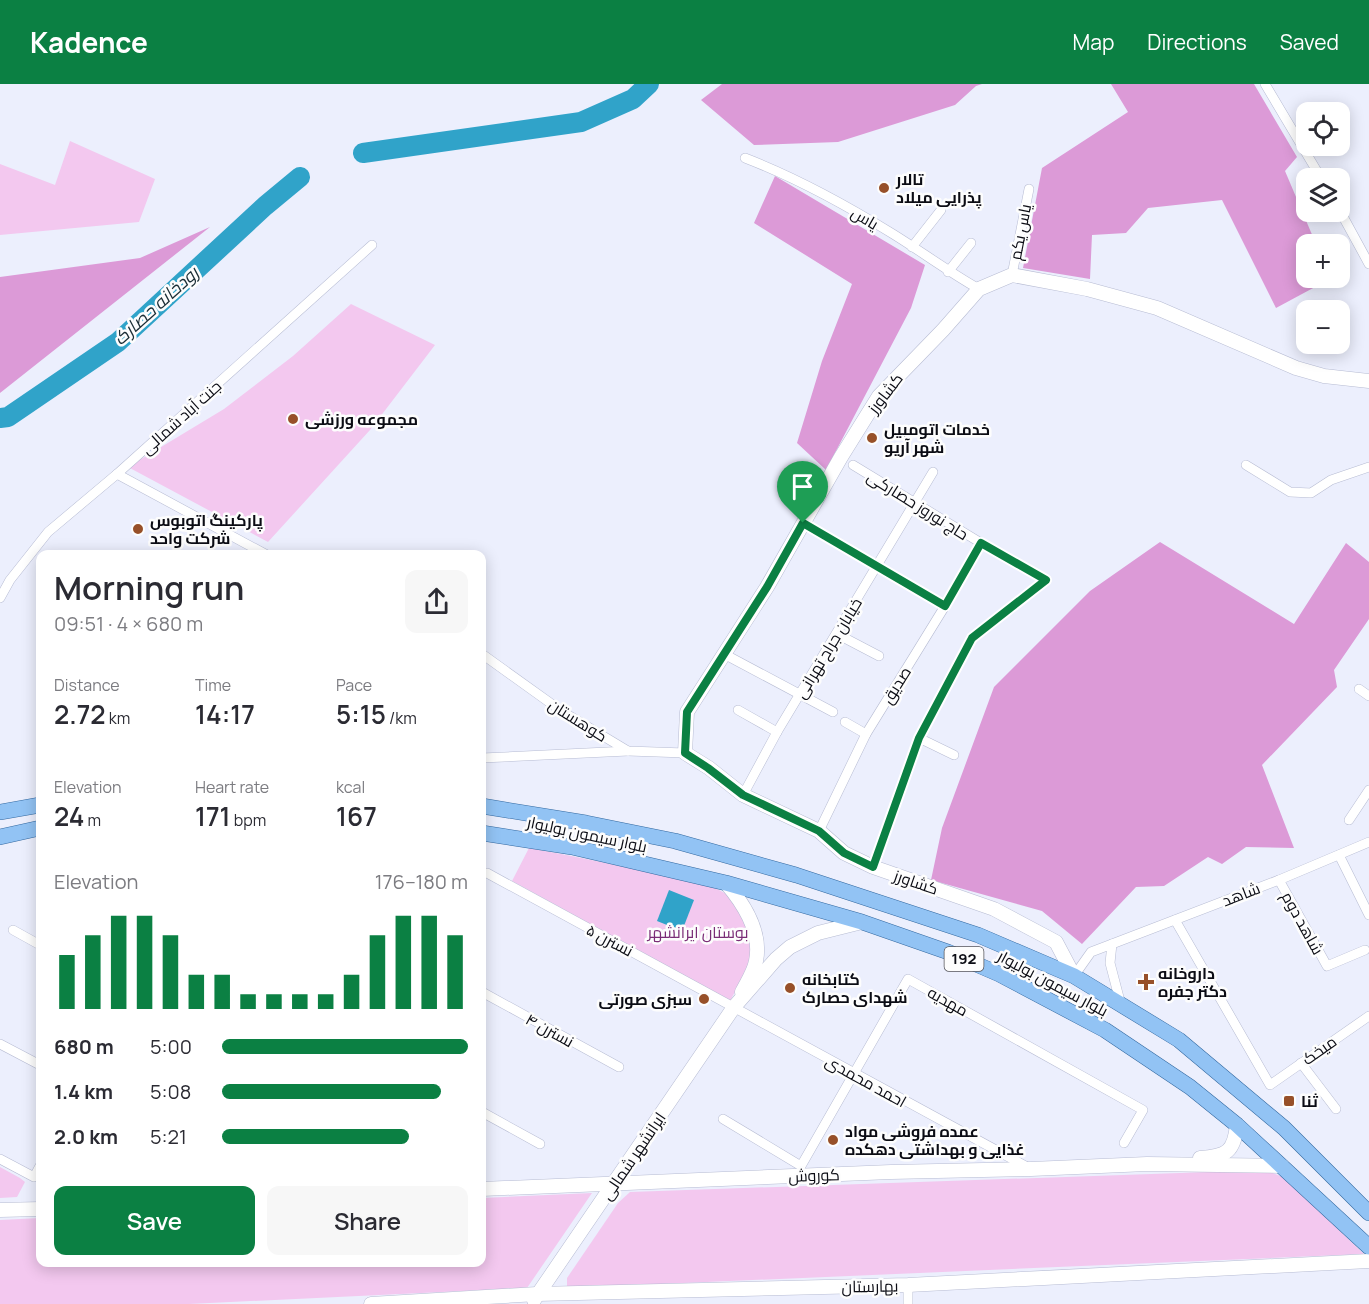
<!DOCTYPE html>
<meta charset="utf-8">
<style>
body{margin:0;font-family:Manrope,Cairo,sans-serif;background:#f7f7f7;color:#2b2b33;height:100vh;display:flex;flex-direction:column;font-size:22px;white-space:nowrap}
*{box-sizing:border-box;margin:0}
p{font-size:20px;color:#7c7c81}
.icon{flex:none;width:33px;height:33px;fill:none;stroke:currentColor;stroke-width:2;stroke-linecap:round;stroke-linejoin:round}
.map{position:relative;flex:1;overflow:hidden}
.drawer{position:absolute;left:36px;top:466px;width:450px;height:717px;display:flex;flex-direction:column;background:#fff;border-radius:12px;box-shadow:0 3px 15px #0003}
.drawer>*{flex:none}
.tools{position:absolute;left:1296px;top:18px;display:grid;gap:12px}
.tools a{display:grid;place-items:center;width:54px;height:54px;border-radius:12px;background:#fff;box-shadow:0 3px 15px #0003;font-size:30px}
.pin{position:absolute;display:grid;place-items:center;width:51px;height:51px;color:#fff;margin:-62px -26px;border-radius:50% 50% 50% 0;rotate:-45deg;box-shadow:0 0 6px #0007}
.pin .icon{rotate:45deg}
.round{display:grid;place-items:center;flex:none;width:63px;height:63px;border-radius:12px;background:#f7f7f7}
.headline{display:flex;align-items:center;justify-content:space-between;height:102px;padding:0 18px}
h1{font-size:33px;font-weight:600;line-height:45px}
.figures{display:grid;grid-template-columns:repeat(3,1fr);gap:9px;height:102px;padding:6px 18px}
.figures div{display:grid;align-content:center}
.figures b{font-size:26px;font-weight:600}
.figures small{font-size:16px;font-weight:400}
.figures p{font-size:16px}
.chart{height:168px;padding:12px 18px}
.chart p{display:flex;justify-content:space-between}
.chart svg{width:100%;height:108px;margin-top:6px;stroke:#0b8043;stroke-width:6}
.cta{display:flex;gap:12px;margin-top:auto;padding:12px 18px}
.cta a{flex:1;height:69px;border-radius:12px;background:#0b8043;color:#fff;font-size:24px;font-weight:600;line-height:69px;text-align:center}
.cta a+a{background:#f7f7f7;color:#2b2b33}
ul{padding:0 18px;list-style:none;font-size:20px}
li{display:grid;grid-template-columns:96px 72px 1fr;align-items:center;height:45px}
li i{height:15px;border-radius:8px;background:#0b8043}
header{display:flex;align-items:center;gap:36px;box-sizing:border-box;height:84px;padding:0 30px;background:#0b8043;color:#fff}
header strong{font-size:28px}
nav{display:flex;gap:33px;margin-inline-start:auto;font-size:21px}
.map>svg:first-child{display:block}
.green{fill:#f3c8ef}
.forest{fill:#dc9ad7}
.water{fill:#30a3c9}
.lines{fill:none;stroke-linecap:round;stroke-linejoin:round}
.river{stroke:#30a3c9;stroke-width:20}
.street-casing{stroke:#b7bcd3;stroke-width:10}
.secondary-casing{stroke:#b7bcd3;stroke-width:15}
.primary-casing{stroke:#3469a0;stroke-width:16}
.street{stroke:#fff;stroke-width:9}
.secondary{stroke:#fff;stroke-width:14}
.primary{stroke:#92c3f4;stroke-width:15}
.route-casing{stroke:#fff;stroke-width:12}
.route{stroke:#0b8043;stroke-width:8}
.poi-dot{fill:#975029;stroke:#fdfdfd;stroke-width:2}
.labels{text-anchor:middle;stroke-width:5;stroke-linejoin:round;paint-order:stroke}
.shield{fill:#fdfdfd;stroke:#54545a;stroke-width:1.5}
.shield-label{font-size:15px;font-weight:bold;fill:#0b0c14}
.poi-label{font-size:16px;font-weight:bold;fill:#0b0c14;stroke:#fdfdfd;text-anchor:start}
.street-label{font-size:16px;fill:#0b0c14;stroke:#fdfdfd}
.park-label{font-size:16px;fill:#7a2d77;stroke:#fdfdfd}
.water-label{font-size:18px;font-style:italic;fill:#1a2d35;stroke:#fdfdfd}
</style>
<header>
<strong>Kadence</strong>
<nav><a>Map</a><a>Directions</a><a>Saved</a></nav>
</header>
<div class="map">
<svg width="1369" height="1220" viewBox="0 0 1369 1220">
<rect width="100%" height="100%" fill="#eceffd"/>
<!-- green -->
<g class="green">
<polygon points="70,57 155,95 139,138 0,151 0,80 55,101"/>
<polygon points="351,220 435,261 370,346 268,458 128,383 224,325 293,272"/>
<path d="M529 764C577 773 625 782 673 794 690 798 711 800 726 810 745 824 753 853 751 876 749 889 736 905 730 917L512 797Z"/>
<polygon points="0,1083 20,1094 25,1098 17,1113 0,1114"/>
<polygon points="1265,1086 1283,1093 1364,1170 567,1204 567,1194 618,1119 630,1108"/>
<polygon points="592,1109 527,1204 189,1220 0,1220 0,1136 40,1134 40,1179 482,1179 482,1114"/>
</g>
<!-- forest -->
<g class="forest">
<polygon points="722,0 982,0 976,2 955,21 838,58 754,61 701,16"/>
<polygon points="1111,0 1254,0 1297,73 1285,87 1316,160 1306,160 1306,194 1317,194 1315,203 1276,224 1222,116 1148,124 1126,149 1092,151 1090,195 1023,184 1042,84 1128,28"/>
<polygon points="775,92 925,181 911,224 826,386 797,359 822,277 852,200 754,139"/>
<polygon points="210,143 0,309 0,193 140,174"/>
<polygon points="1160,458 1294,540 1346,459 1369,478 1369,535 1334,586 1337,603 1262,681 1294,764 1246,763 1222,780 1208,773 1164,802 1136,803 1082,860 1042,827 931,796 942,744 994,603 1090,507"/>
</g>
<!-- water -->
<polygon class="water" points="669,806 694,816 682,847 657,837"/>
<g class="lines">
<!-- river -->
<g class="river">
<polyline points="363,69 581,38 633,15 649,0"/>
<polyline points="0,334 8,333 118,258 265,122 300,93"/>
</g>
<defs>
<g id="street">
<polyline points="1265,0 1321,94"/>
<path d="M745 74C797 94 846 121 893 150 922 168 949 188 979 205"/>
<polyline points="1340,127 1369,180"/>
<polyline points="912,163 941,126"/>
<polyline points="948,188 971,159"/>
<polyline points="1012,191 1029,105"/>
<polyline points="853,381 981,459 1046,496 972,554 919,654 873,783"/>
<polyline points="1246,381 1290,408 1311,409 1331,396 1369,383"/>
<polyline points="117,390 267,471"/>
<polyline points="803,439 945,522"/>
<polyline points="0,514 10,496 48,448 117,390 372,161"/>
<polyline points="837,550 879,572"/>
<polyline points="482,570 560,626 628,667 685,669"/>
<polyline points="724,570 833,628"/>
<polyline points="1359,605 1369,612"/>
<polyline points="738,626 777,648"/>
<polyline points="845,638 866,650"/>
<polyline points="919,654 954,671"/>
<polyline points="482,674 628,667"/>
<polyline points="743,711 777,648 933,388"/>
<polyline points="1349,736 1369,706"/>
<polyline points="819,747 866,650 945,522 981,459"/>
<polyline points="1339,771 1369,831"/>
<polyline points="487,789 1029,1084"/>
<polyline points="1279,796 1327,882 1365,866"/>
<polyline points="1175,836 1270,1001 1369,932"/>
<polyline points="13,846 40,861"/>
<polyline points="1112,860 1279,796 1369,758"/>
<polyline points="1074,892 1091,868 1112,860 1110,879 1121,921"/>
<polyline points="482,908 619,983"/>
<polyline points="0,960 40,981"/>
<polyline points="1301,979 1336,1025"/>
<polyline points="482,1028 540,1060"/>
<polyline points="723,1035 801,1082 908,895 1143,1026 1124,1059"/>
<polyline points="0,1075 34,1093 40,1082"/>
<polyline points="908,1201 908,1220"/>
</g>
<g id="secondary">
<path d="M726 799C744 820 762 848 756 877 754 888 747 898 742 908"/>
<polyline points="1074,892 1056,858 994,825 873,783 844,769 819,747 743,711 709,684 685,669 687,628 767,503 841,373 879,312 943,246 979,205 1012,191 1087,205 1157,224 1296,284 1324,292 1369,297"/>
<path d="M1200 1074C1227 1072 1234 1068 1237 1041"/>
<polyline points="482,1105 891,1088 1031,1085 1147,1080 1282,1082"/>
<polyline points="0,1126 40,1125"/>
<polyline points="534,1216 734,923 776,875 790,863 818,849 862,838"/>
<polyline points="371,1220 537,1210 908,1201 1369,1177"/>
</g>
<g id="primary">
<polyline points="482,722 586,739 675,757 796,791 978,851 1074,892 1179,956 1284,1044 1369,1129"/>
<polyline points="0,728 40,721"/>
<polyline points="482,749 572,763 726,799 862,838 948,868 999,890 1105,946 1190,1003 1237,1041 1369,1163"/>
<polyline points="0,753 40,744"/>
</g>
</defs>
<!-- street casing -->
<use href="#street" class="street-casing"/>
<!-- secondary casing -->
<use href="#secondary" class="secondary-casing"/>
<!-- primary casing -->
<use href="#primary" class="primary-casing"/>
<!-- street -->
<use href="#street" class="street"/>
<!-- secondary -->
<use href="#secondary" class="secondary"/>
<!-- primary -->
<use href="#primary" class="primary"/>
</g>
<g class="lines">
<defs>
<polygon id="route" points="803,439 945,522 981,459 1046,496 972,554 919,654 873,783 844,769 819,747 743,711 708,684 685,669 687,628 767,503"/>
</defs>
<!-- route casing -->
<use href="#route" class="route-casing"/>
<!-- route -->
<use href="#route" class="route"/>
</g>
<!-- markers -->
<g class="poi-dot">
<circle cx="884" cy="104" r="6"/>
<circle cx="293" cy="335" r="6"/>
<circle cx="872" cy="354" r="6"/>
<circle cx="138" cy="445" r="6"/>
<path d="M1143 889h6v6h6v6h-6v6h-6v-6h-6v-6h6z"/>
<circle cx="790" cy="904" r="6"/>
<circle cx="704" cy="915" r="6"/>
<rect x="1283" y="1011" width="12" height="12" rx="3"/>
<circle cx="833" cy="1056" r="6"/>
</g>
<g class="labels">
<!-- shield labels -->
<rect class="shield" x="944.5" y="863" width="39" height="24" rx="4.5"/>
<g class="shield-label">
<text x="964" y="880">192</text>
</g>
<!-- poi labels -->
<g class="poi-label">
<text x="896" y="101">تالار<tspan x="896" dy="18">پذرایی میلاد</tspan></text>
<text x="305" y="341">مجموعه ورزشی</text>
<text x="884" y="351">خدمات اتومبیل<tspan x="884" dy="18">شهر آریو</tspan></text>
<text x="150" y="442">پارکینگ اتوبوس<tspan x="150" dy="18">شرکت واحد</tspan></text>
<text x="1158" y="895">داروخانه<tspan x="1158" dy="18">دکتر جفره</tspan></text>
<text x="802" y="901">کتابخانه<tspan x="802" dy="18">شهدای حصارک</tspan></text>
<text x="692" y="921" text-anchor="end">سبزی صورتی</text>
<text x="1301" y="1023">ثنا</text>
<text x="845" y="1053">عمده فروشی مواد<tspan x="845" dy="18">غذایی و بهداشتی دهکده</tspan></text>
</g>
<!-- street labels -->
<g class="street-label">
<text transform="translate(865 134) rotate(30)" y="6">یاس</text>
<text transform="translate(1020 148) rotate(-79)" y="6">یاس یکم</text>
<text transform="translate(885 309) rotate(-52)" y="6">کشاورز</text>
<text transform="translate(181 333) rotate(-42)" y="6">جنت آباد شمالی</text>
<text transform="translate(918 421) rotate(32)" y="6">حاج نوروز حصارکی</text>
<text transform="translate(828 564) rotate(-59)" y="6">خیابان جراح تهرانی</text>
<text transform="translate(896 601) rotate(-58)" y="6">صدیق</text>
<text transform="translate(578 636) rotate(32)" y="6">کوهستان</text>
<text transform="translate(587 750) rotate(12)" y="6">بلوار سیمون بولیوار</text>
<text transform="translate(916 798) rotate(19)" y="6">کشاورز</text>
<text transform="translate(1241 810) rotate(-21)" y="6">شاهد</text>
<text transform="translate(1303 839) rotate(61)" y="6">شاهد دوم</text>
<text transform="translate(610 856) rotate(28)" y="6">نسترن ۵</text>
<text transform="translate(1053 899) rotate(28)" y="6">بلوار سیمون بولیوار</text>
<text transform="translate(948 917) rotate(29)" y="6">مهدیه</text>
<text transform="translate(550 946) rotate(29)" y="6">نسترن ۴</text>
<text transform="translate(1319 966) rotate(-35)" y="6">میخک</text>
<text transform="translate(866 997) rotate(29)" y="6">احمد محمدی</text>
<text transform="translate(633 1072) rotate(-56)" y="6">ایرانشهر شمالی</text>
<text transform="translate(814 1091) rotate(-2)" y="6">کوروش</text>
<text transform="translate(870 1202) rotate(-1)" y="6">بهارستان</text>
</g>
<!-- park labels -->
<g class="park-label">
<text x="698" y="854">بوستان ایرانشهر</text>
</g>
<!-- water labels -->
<g class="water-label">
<text transform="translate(156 222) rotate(-42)" y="6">رودخانه حصارک</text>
</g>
</g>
</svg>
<div class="tools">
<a><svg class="icon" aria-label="locate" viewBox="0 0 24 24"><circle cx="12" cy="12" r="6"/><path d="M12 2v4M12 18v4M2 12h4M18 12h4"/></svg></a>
<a><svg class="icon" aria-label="layers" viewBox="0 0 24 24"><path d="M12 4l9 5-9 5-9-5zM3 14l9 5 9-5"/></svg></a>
<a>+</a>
<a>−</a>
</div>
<div class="pin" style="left:803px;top:439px;background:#1e9e55"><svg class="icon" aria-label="arrive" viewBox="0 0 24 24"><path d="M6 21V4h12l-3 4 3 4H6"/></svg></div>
<section class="drawer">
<div class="headline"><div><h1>Morning run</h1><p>09:51 · 4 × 680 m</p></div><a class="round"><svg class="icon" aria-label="share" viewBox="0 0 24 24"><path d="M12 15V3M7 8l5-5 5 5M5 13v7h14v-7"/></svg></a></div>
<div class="figures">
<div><p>Distance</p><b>2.72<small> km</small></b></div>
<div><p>Time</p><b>14:17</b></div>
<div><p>Pace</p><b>5:15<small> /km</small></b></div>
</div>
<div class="figures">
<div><p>Elevation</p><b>24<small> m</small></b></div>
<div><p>Heart rate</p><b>171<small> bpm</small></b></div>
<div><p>kcal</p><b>167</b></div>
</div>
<div class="chart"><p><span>Elevation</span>176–180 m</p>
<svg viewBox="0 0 160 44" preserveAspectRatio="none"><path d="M5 44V22M15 44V14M25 44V6M35 44V6M45 44V14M55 44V30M65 44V30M75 44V38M85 44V38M95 44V38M105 44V38M115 44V30M125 44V14M135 44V6M145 44V6M155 44V14"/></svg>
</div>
<ul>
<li><b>680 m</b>5:00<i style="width:100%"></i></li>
<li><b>1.4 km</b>5:08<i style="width:89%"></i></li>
<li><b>2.0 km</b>5:21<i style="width:76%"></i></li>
</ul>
<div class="cta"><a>Save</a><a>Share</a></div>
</section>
</div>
